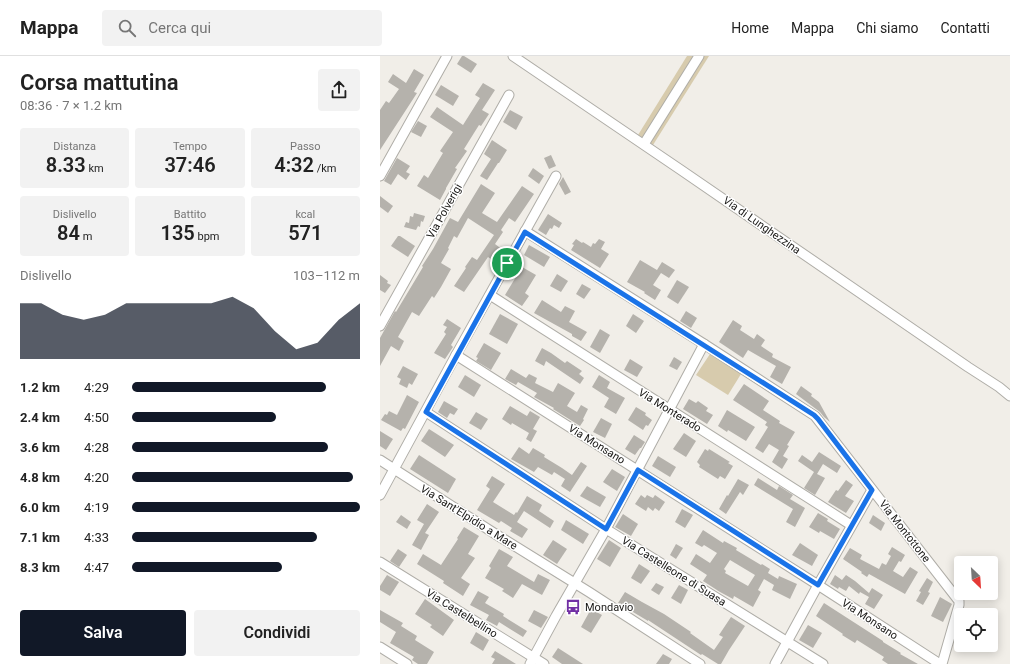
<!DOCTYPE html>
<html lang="it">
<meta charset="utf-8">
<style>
body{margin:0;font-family:Roboto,sans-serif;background:#f2f2f2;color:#222;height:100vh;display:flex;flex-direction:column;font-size:15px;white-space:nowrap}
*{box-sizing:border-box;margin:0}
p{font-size:13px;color:#767676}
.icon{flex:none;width:22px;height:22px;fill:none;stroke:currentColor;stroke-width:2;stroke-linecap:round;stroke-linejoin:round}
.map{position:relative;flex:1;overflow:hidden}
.sheet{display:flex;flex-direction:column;background:#fff;width:380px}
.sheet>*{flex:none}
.needle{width:26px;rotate:155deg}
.buttons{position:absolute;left:574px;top:500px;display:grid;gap:8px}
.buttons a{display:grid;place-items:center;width:44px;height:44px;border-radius:4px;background:#fff;box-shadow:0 2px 10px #0003;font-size:20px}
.pin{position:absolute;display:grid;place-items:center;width:34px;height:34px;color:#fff;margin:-17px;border:2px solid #fff;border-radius:50%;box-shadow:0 1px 4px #0007}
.round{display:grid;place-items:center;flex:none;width:42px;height:42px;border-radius:4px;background:#f2f2f2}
.headline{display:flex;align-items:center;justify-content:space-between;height:68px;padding:0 20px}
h1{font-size:22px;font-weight:600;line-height:30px}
.metrics{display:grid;grid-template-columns:repeat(3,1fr);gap:6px;height:68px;padding:4px 20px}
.metrics div{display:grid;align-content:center;border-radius:4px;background:#f2f2f2;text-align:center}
.metrics b{font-size:20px;font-weight:600}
.metrics small{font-size:11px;font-weight:400}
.metrics p{font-size:11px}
.chart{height:112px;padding:8px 20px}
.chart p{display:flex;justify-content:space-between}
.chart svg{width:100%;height:72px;margin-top:4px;fill:#111827;opacity:.7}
.button{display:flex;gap:8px;margin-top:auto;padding:8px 20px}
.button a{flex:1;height:46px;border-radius:4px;background:#111827;color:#fff;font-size:16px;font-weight:600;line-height:46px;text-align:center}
.button a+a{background:#f2f2f2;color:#222}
ul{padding:0 20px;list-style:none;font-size:13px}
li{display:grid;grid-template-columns:64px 48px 1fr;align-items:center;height:30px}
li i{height:10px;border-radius:5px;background:#111827}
header{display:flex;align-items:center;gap:24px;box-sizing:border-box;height:56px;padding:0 20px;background:#fff;border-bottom:1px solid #e0e0e0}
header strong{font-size:19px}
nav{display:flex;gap:22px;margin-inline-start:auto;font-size:14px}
.search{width:280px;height:36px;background:#f2f2f2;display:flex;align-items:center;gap:10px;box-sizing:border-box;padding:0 14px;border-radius:4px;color:#767676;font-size:15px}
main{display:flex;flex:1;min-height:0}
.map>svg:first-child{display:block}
.green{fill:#d7cbad}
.building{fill:#b5b2ac;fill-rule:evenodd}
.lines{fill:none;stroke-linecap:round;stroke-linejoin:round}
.minor-casing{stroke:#afada7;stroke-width:11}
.minor{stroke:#fff;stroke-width:9}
.route-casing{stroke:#fff;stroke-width:8}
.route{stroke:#1a73e8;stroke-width:5}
.labels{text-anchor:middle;stroke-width:3;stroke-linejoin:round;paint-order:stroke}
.street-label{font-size:11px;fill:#191816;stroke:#fff}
.poi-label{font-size:11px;fill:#191816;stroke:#fff;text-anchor:start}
</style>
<header>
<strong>Mappa</strong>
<div class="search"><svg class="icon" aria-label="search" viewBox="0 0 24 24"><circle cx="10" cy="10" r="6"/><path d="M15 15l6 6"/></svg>Cerca qui</div>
<nav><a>Home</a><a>Mappa</a><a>Chi siamo</a><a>Contatti</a></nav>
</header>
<main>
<section class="sheet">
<div class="headline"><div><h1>Corsa mattutina</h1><p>08:36 · 7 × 1.2 km</p></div><a class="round"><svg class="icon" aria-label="share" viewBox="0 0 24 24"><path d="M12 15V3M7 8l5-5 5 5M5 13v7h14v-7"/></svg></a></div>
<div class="metrics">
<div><p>Distanza</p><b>8.33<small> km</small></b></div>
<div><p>Tempo</p><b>37:46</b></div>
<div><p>Passo</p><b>4:32<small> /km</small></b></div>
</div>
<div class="metrics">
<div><p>Dislivello</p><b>84<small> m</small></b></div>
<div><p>Battito</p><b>135<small> bpm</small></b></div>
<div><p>kcal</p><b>571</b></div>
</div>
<div class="chart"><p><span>Dislivello</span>103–112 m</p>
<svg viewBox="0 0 160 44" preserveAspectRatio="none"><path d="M0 44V10L10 10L20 17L30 20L40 17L50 10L60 10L70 10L80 10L90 10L100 6L110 13L120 27L130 38L140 34L150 20L160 10V44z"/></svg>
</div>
<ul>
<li><b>1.2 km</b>4:29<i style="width:85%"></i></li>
<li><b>2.4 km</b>4:50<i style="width:63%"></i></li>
<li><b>3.6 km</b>4:28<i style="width:86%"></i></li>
<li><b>4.8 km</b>4:20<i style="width:97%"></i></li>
<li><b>6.0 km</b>4:19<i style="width:100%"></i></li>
<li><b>7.1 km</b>4:33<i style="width:81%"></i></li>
<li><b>8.3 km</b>4:47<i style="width:66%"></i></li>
</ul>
<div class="button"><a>Salva</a><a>Condividi</a></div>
</section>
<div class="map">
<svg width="630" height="608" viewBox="0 0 630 608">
<rect width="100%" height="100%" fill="#f1eee8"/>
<!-- green -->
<g class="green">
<polygon points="307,0 329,0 273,89 258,79"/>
<polygon points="330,298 361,318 348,339 316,319"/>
</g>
<!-- building -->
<g class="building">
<polygon points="82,0 84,0 97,8 91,17 77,8"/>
<polygon points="34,13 44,19 34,36 37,37 0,94 0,54 6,45 9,47 19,33 8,26 13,18 26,27"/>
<polygon points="103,27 115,34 102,54 109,58 101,70 99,69 84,93 87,95 75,112 77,113 66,132 66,133 60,144 37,130 44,119 48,122 63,97 60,95 73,76 50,61 57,51 83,69 100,42 95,39"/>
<polygon points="61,29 79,40 73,50 55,39"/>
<polygon points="130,54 143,61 136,74 123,66"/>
<polygon points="38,65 47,70 41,81 31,76"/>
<polygon points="112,84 127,94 119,107 118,107 107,124 100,120 111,103 104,98"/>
<polygon points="171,99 176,110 169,113 164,102"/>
<polygon points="17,102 30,110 26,116 30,118 26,124 18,118 11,129 4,125"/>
<polygon points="153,112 164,120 159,128 148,120"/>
<polygon points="183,121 191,136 185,139 179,128"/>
<polygon points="101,128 115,137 102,157 117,166 142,130 154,138 135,166 129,162 121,174 123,176 115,188 123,194 115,206 108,201 84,236 74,230 86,212 85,211 92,201 97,204 114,179 88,162 77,182 74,180 68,192 69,193 61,207 71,213 61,231 54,242 52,240 39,260 32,256 18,281 24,285 19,295 11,290 0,310 0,282 15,255 16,256 43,211 42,210 53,193 70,162 78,166"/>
<polygon points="0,140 13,150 8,157 0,151"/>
<polygon points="34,157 45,160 43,166 41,165 40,171 38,170 36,174 24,171 26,166 29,167 30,160 33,161"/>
<polygon points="168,158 182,167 179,172 174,169 172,173 170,172 166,179 158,174"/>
<polygon points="18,180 20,180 35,190 28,201 11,190"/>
<polygon points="196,183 202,187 203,186 211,191 213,187 215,188 219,183 225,186 221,193 229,198 220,212 191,194 194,189 192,188"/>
<polygon points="149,189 170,201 164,211 144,199"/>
<polygon points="260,204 277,214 282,206 295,214 289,222 281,217 273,229 281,234 275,244 264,237 265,236 247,226"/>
<polygon points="142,211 156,219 145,237 149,240 142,250 125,239"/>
<polygon points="177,218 188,225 181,236 170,230"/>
<polygon points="0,219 8,225 7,227 11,229 5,237 0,234"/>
<polygon points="297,224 309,231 298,248 287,241"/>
<polygon points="202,228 211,233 204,243 196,238"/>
<polygon points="162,244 181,256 185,250 195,255 189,266 207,276 201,285 192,280 192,278 154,257"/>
<polygon points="306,255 317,262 311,272 300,265"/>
<polygon points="120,258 138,268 127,288 109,278"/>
<polygon points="253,258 264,265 256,277 246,270"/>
<polygon points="67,263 81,272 71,289 73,291 65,303 54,297 66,278 64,276 67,271 63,269"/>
<polygon points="353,264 362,270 360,274 374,283 377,278 385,284 381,290 393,298 392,301 411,311 402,328 390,321 396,310 368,294 363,302 339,286"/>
<polygon points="220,273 230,279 220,297 210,291"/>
<polygon points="104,287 121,297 111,314 96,305 98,302 96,301"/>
<polygon points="162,292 171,297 185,307 187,305 202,315 199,318 204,322 200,328 166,305 164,310 155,305"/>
<polygon points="294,301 302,306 297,314 289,310"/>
<polygon points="250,303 263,311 257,321 244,314"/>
<polygon points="23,310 38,318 32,329 29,327 27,332 19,328 21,323 17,321"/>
<polygon points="131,313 146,322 149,318 157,322 155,327 173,336 178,327 195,337 187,350 197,356 201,349 208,353 203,363 204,364 200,370 173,353 174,352 154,341 157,337 138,326 136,329 125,323"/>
<polygon points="85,319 101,329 94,341 78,331"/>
<polygon points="219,319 230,326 227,332 245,342 236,358 224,351 229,342 212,331"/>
<polygon points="364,328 389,345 383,354 400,365 399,367 415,376 407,389 409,390 403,400 408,403 402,413 392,406 399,394 389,388 383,397 375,392 388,371 385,369 387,366 353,344"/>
<polygon points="421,330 432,338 431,340 439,346 450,366 444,361 440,356 416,338"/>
<polygon points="27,339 39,346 25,373 23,372 21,375 1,364 5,358 7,359 9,355 17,359"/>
<polygon points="309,343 316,347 318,345 328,352 326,355 333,359 327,368 303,353"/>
<polygon points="64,345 78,353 74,359 70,357 67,362 58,356"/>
<polygon points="130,350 147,360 150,355 160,361 153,373 157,375 151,386 146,383 149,377 132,367 131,369 122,363"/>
<polygon points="256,351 266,357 265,359 272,364 268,370 266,369 263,374 248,364"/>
<polygon points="347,354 375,371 366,385 348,374 347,376 338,370"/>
<polygon points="96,356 108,363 101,374 89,367"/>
<polygon points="221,362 232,368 225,382 213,376"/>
<polygon points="49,373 74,389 65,401 41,385"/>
<polygon points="0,375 13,383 6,394 0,390"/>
<polygon points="304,377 316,385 306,401 293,393"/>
<polygon points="254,379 265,386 261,392 260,392 255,399 245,393"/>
<polygon points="139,391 149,398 153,392 165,399 164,401 182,412 192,419 201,406 207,410 190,436 181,430 185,423 174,416 172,419 158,411 154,416 131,403"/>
<polygon points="325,393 328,395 329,393 350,406 348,407 353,410 345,423 340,420 338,423 319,411 320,409 317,406"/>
<polygon points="439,396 461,410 457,417 443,408 437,418 445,422 435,439 424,432 434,416 418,405 422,399 432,406"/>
<polygon points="39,399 76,423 68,437 30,413"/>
<polygon points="278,400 296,411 290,421 272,410"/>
<polygon points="232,413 245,421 237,435 223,426"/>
<polygon points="112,420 125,428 113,446 134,459 136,456 137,457 147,440 162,449 159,455 174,465 170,472 144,455 137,466 148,473 142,482 130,475 132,472 121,465 119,467 97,454 110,433 106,430"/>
<polygon points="378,422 397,434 399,430 413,439 410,443 425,452 415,471 406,466 413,453 374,429"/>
<polygon points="358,423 369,429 363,439 360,436 346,458 339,453 347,439 348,440"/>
<polygon points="466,424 473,429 465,440 474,445 466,457 448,446 456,434 458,435"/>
<polygon points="207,430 226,441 220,451 200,440"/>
<polygon points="261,439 265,442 267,439 273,442 275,439 285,446 279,455 275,452 273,455 268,451 266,455 255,448"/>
<polygon points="47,448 59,456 45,477 49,479 41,494 32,489 44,468 37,464"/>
<polygon points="302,453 313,459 305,472 295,466"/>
<polygon points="438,457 448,463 447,465 460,473 454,483 440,475 439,477 429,471"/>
<polygon points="243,458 258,468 251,480 235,471"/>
<polygon points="21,459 31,466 27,473 16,466"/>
<polygon points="493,459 505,467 501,475 489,467"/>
<polygon points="186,464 209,478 203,488 181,474"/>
<polygon points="84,471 99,480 88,498 95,502 81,522 90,528 83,540 63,527 64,525 37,508 43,498 61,509 78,483 77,482"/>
<path d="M323 474 343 487 344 485 357 492 356 494 381 509 382 508 390 513 388 517 398 523 399 520 417 528 410 543 392 534 394 529 384 523 378 534 381 536 373 551 354 540 353 543 340 536 323 525 327 519 310 508 316 498 330 507 337 497 324 489 322 491 315 487ZM350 504 375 519 368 530 345 517 346 515 344 513Z"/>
<polygon points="173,484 187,493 177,508 163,499"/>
<polygon points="229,484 241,492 230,511 217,503"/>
<polygon points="420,487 438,499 432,510 412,499"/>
<polygon points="296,488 303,492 296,503 290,499"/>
<polygon points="512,491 525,499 521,506 519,505 513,515 523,521 530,511 538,516 525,538 489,518 487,521 481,517 482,516 463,503 470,492 482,499 480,503 499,513 502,507 506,509 511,500 508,498"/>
<polygon points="18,493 27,499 19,511 10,505"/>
<polygon points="119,493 133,501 127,510 154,526 158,518 170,524 162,539 142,528 133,542 122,535 124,533 105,522 111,512 109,510"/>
<polygon points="259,508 270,515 261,528 251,522"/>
<polygon points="7,519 19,526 10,540 0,534 0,530"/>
<polygon points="455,519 462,524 466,519 475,525 489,537 492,532 503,539 494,553 485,548 489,541 480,536 479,538 469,530 466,535 459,531 458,533 450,528"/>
<polygon points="547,522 553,526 548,536 550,537 543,549 536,545 541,536 539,535"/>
<polygon points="276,527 284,531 279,539 271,534"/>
<polygon points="299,529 308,534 301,548 291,542"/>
<polygon points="98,535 109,541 105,547 124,558 123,560 147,575 143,581 119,566 117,570 106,564 109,559 90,549"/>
<polygon points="245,536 262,546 284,558 311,576 310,577 334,594 343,581 339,579 351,561 365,570 349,594 341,608 338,608 322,598 321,599 268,564 268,565 238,547"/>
<polygon points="560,541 572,548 563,566 551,560"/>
<polygon points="45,543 74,564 63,580 50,571 52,569 35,558"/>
<polygon points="444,547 503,585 503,586 521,597 520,598 538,608 508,608 502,604 504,601 477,584 475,587 462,579 463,578 436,560"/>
<polygon points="211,553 222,559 211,577 201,571"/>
<polygon points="0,554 23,567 21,570 37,580 35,584 54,596 47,608 38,608 32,604 34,601 10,587 16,576 0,566"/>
<polygon points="154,554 168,561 161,572 148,565"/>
<polygon points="428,569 442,577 433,592 419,584"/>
<polygon points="96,576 109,584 103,595 90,587"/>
<polygon points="178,592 203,608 182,608 172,601"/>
<polygon points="115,595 136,608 112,608 115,603 111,601"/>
<polygon points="283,598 292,603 289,608 276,608"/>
</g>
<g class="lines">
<defs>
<g id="minor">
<polyline points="133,0 301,114 588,311 619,331 630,340"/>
<polyline points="264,88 319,0"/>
<polyline points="0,120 67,0"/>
<polyline points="145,175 324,288 435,360 579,545 579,549 562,608"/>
<polyline points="110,239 471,469"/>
<polyline points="0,270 129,39"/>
<polyline points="76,299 438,529 560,608"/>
<polyline points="46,356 226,473 443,608"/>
<polyline points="0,404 117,479 209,536 320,608"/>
<polyline points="0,439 76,299 176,120"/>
<polyline points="0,506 164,608"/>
<polyline points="0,591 27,608"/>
<polyline points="150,608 176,560 226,473 324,288"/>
<polyline points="395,608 438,529 492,434"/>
</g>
</defs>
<!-- minor casing -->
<use href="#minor" class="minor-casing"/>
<!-- minor -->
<use href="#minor" class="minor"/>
</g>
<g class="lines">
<defs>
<polygon id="route" points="145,176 434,359 438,363 492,434 438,529 258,414 226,473 46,356"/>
</defs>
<!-- route casing -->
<use href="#route" class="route-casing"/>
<!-- route -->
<use href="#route" class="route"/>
</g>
<!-- icons -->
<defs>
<symbol id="bus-bare" viewBox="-9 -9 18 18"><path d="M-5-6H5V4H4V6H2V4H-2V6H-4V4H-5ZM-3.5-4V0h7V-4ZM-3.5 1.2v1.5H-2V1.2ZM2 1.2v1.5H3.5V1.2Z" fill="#712fa4" stroke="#fff" stroke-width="2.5" paint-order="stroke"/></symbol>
</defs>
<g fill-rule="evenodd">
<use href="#bus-bare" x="182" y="540" width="22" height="22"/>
</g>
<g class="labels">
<!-- street labels -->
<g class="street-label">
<text transform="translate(64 155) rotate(-61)" y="4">Via Polverigi</text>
<text transform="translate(382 169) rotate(35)" y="4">Via di Lunghezzina</text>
<text transform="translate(290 354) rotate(32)" y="4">Via Monterado</text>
<text transform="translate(217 388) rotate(32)" y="4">Via Monsano</text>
<text transform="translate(89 461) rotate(32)" y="4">Via Sant'Elpidio a Mare</text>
<text transform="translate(525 475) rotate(52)" y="4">Via Montottone</text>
<text transform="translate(294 515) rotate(32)" y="4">Via Castelleone di Suasa</text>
<text transform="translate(82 557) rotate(32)" y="4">Via Castelbellino</text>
<text transform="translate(490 563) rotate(33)" y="4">Via Monsano</text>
</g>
<!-- poi labels -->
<g class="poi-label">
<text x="205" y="555">Mondavio</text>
</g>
</g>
</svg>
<div class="buttons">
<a><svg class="needle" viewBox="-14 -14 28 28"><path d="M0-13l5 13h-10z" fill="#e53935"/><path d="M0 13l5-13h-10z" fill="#767676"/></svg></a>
<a><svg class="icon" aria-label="locate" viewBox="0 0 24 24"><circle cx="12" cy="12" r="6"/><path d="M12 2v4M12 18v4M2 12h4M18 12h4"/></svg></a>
</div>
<div class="pin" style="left:127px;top:207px;background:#1e9e55"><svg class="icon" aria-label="arrive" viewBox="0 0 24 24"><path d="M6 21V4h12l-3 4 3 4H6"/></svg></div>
</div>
</main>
